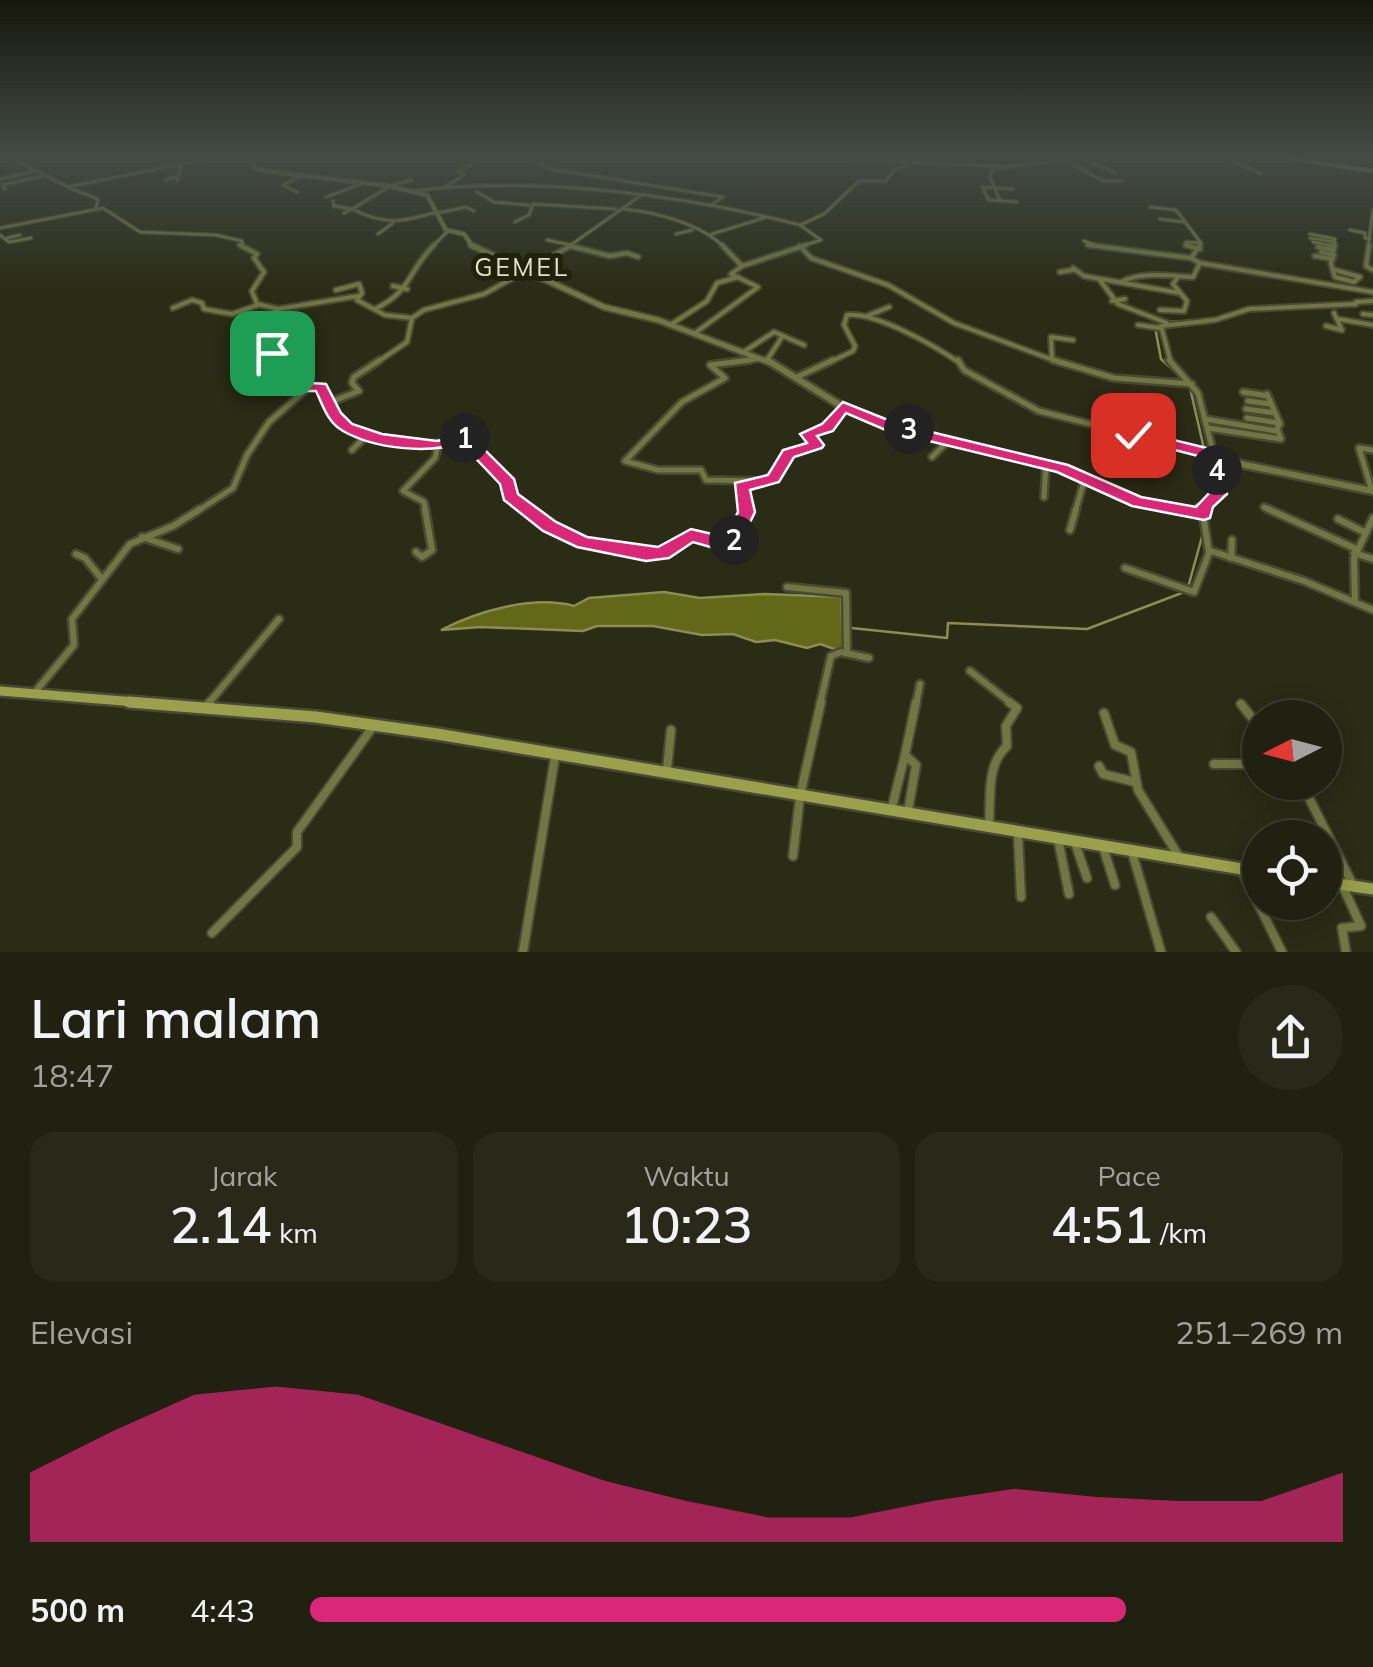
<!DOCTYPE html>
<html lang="id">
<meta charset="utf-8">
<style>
body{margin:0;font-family:Mulish,sans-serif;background:#282919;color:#f1f3f6;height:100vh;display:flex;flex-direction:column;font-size:38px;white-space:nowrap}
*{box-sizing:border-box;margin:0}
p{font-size:32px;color:#a2a39f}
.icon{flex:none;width:55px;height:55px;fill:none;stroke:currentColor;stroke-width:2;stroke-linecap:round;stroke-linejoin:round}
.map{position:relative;height:952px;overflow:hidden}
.sheet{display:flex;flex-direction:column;background:#202110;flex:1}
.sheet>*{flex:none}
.needle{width:65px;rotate:264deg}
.fabs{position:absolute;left:1242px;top:700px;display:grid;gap:20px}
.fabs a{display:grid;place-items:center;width:100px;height:100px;border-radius:50%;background:#202110;box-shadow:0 5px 25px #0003,0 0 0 2px #3d3e30;font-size:50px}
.pin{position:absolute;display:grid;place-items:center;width:85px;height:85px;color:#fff;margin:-42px;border-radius:20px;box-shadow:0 5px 15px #0006}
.km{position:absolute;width:50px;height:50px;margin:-25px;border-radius:50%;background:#222;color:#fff;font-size:28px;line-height:50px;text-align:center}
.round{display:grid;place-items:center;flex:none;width:105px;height:105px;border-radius:52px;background:#282919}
.summary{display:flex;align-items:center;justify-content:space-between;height:170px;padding:0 30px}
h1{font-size:55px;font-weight:600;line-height:75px}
.figures{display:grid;grid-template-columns:repeat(3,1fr);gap:15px;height:170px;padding:10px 30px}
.figures div{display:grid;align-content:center;border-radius:25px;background:#282919;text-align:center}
.figures b{font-size:50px;font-weight:600}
.figures small{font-size:28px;font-weight:400}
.figures p{font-size:28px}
.chart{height:280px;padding:20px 30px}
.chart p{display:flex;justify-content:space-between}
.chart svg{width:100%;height:180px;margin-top:10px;fill:#db2777;opacity:.7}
ul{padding:0 30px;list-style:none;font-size:32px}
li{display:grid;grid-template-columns:160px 120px 1fr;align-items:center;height:75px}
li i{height:25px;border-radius:12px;background:#db2777}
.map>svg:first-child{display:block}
.water{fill:#636819;stroke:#8a8e52;stroke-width:2.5}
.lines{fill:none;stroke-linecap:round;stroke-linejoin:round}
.stream{stroke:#8a8e52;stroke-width:2.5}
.minor-far4-casing{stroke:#484a34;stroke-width:5}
.minor-far3-casing{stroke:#484a34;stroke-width:8}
.minor-far2-casing{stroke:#484a34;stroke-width:10}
.minor-far1-casing{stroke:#484a34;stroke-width:11}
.minor-casing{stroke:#484a34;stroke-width:12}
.tertiary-far3-casing{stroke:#484a34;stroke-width:6}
.tertiary-far2-casing{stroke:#484a34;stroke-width:9}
.tertiary-far1-casing{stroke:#484a34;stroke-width:11}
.tertiary-casing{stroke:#484a34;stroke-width:12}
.secondary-far2-casing{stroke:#484a34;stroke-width:6}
.secondary-far1-casing{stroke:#484a34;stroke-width:14}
.secondary-casing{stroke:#484a34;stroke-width:16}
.minor-far4{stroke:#717643;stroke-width:2.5}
.minor-far3{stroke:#717643;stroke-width:4}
.minor-far2{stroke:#717643;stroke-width:5}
.minor-far1{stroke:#717643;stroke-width:6}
.minor{stroke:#717643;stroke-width:8}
.tertiary-far3{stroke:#717643;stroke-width:4}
.tertiary-far2{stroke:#717643;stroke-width:5}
.tertiary-far1{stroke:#717643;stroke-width:6}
.tertiary{stroke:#717643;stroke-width:8}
.secondary-far2{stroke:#9aa04c;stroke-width:4}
.secondary-far1{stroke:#9aa04c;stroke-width:9}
.secondary{stroke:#9aa04c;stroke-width:11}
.route{fill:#db2777;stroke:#fff;stroke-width:2.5}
.labels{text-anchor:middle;stroke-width:10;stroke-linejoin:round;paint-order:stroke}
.far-quarter-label{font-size:25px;letter-spacing:2.5px;fill:#dfe3c5;stroke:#21220b}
</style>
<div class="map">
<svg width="1373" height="952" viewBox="0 0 1373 952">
<rect width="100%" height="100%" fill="#2a2c15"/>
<!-- water -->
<path class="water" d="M664 592 700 598 765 594 841 597 843 652 820 644 807 648 775 640 756 642 733 634 702 635 653 626H597L583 631 481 627 441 630C478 611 533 595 574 606L589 598Z"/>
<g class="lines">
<!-- stream -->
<g class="stream">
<polyline points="1355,304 1373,303"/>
<polyline points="1182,378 1161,359 1155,327 1164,322 1189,321"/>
<polyline points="1190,388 1214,492"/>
<polyline points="1201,525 1196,505 1209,498"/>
<polyline points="842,627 947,638 948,623 1087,629 1187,591 1203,533"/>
</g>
<defs>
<g id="minor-far4">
<polyline points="9,157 68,187"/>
<polyline points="527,157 550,169 723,197 711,205"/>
<polyline points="965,157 971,165"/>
<polyline points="1078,157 1115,173"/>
<polyline points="1227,158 1261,174"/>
<polyline points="1065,160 1103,181 1122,181"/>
<polyline points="993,166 990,177 1000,201"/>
<polyline points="0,179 36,171"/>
<polyline points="165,180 180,175"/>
<polyline points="177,181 183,157"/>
<path d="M390 186 352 209C386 226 402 222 437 212"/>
<polyline points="390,186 411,180"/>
<polyline points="445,187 464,175 458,171 471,165"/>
<polyline points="5,189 2,185 43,176"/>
<polyline points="1012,189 982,187 989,200 1017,202"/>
<path d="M413 191C536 176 680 194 800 225"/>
<polyline points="297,192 283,185 303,175"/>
<polyline points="477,192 494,202 529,205"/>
<polyline points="326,197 361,184"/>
<polyline points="333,201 334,206 352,209 344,213"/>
<polyline points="1150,207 1176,210 1201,243 1198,247"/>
<polyline points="96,208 98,199 67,187 217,157"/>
<path d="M623 209C656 212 701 224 724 247"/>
<polyline points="438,213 466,207 474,211"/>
<polyline points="1160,219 1184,222"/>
<polyline points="515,222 529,215 533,204 616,209"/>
<polyline points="0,228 103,208 140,232 216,235 242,241 243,247"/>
<polyline points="1350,230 1365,233 1365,238 1370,239"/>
<polyline points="378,234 393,223"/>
<polyline points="676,234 692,230"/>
<polyline points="712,234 764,218"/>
<polyline points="1310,234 1335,239 1334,247"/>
<polyline points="0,235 9,242 31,238"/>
<polyline points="7,238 20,235"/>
<polyline points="1310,238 1335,242"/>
<polyline points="547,240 571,245"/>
<polyline points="1084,241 1101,247"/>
<polyline points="1313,242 1335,246"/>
<polyline points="570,246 576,247"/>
<polyline points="432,247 448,231"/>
<polyline points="568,247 640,196"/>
<polyline points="799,247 821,240 800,225 824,214 859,181 886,181 895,169 906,166 906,161"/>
<polyline points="1192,247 1186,246 1186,242 1201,243"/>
<polyline points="1368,247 1373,210"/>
</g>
<g id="minor-far3">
<polyline points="240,245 257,254 254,258 264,272 252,291 257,304 278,309 270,316 294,328 273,337 283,346 272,354 283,363"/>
<polyline points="1088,245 1191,258"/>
<polyline points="1186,245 1200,249"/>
<polyline points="1200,245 1191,258 1200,263 1373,292"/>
<polyline points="1329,245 1335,246"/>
<polyline points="1334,245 1331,264 1335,277 1354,282 1360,277 1335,270"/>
<polyline points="1369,245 1366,266 1373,270"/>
<polyline points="570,246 610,256 627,253 638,257"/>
<polyline points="800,246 811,258 888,285 954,323 1061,363"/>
<polyline points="1318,247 1334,250"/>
<polyline points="1321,252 1334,255"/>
<polyline points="1315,256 1333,259"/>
<polyline points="742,266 806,245"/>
<polyline points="1073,268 1084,276 1180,293"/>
<polyline points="1060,272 1073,270"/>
<polyline points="1099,279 1118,304 1167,323"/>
<path d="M1121 282C1141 271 1170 276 1193 277L1200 263"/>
<polyline points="393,286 407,289"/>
<polyline points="336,290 359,284 362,293 357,300 385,315 412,318 424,310 484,294 572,245"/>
<polyline points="1112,301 1125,299"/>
<polyline points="1356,302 1373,301"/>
<polyline points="173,308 192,300 202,303 204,309 232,314 258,305"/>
<polyline points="278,309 358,296"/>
<path d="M375 309C413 290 406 273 434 245"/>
<polyline points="1160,310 1184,311 1187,301 1173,284 1177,278"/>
<polyline points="1363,314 1373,315"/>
<polyline points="867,316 889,307"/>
<polyline points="1338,319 1373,325"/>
<polyline points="670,325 707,301 717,283 738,277"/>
<polyline points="1138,325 1160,328"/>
<polyline points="1326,326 1342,330 1334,313"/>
<polyline points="695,333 758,287 731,274 742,266 722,245"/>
<polyline points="745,351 774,332 804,345"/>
<polyline points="258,357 272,353"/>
<polyline points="767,360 782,337"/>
<polyline points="1052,360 1051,337 1073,340"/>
<polyline points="376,363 407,342 412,318"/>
<polyline points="730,363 758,359"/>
<path d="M828 363 853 351 855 346 844 325 847 315C876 312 935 346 960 363"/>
<polyline points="1171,363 1161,326 1215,320 1249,309 1356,304"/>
</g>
<g id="minor-far2">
<path d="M280 360 308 388 321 387C327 397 332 414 341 421 371 446 430 449 464 438L508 483 510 496 530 512"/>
<polyline points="750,360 710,365 725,378 682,402 625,461 658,470 701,470 706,480 764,481 781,467 788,454 816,445 807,435 827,428 842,407"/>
<polyline points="958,360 964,370 1039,411 1214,455"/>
<polyline points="1053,360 1114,378 1192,384"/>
<polyline points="1169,360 1198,393 1214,455"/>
<polyline points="797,377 833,360"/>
<polyline points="1243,392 1268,396"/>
<polyline points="1248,401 1271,404"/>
<polyline points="328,403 359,391 352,383 354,377 380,360"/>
<polyline points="1246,409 1275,413"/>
<polyline points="1247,418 1279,423"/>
<polyline points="1205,419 1276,431"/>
<polyline points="1208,428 1281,439 1277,428 1280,424 1267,394"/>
<polyline points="352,450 367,435"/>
<polyline points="932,457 947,442"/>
<polyline points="1372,491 1359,448 1373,450"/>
<polyline points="1044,497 1046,465"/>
<polyline points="1264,507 1274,512"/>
<polyline points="196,512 233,488 247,455 269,422 308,388"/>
<polyline points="426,512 424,502 403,491 435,458 438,446"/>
<polyline points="745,512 741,488 747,483"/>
<polyline points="1075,512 1085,478"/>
</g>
<g id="minor-far1">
<polyline points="527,509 549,526 583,543 657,555 691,535 728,544 742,525 745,509"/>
<polyline points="1268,509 1354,548"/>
<polyline points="1338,519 1364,532"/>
<polyline points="1070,530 1076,509"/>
<polyline points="142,537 178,549"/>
<polyline points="1211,551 1304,581 1373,610"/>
<polyline points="416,552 422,557 432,550 425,509"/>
<polyline points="1354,553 1373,559"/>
<polyline points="76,554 85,558 101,578"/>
<polyline points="1231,558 1232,540"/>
<polyline points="1125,568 1194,592 1209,553 1203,514"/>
<polyline points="787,587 846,593 847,653"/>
<polyline points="1355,602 1354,558 1373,518"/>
<polyline points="970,671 1012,704"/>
<polyline points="35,692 74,645 72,619 130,544 173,526 200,509"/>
<polyline points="208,704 279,619"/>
<polyline points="820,704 831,656 841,652 869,658"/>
<polyline points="916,704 920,684"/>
</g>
<g id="minor">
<polyline points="1241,704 1260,728"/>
<polyline points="206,707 210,702"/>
<polyline points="1104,713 1115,745 1131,752 1138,790 1178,855"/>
<polyline points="905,755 916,702"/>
<polyline points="1214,764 1260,764"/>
<polyline points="1099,766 1103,774 1135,782"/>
<polyline points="667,769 671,730"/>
<polyline points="1301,782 1352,883"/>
<polyline points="892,807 905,755 916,765 908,811"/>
<path d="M989 824C991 797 986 765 1007 746L1006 726 1017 708 1009 702"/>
<polyline points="1018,835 1021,897"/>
<polyline points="1058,839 1069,894"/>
<polyline points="1075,843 1087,878"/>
<polyline points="1104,850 1115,885"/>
<polyline points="1132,852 1161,952"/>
<polyline points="793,856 800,796 821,702"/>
<polyline points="1242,871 1282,952"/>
<polyline points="1343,887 1361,926 1342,928 1346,952"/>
<polyline points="1211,917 1236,952"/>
<polyline points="212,933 297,847 297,832 372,728"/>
<polyline points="523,952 555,757"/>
</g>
<g id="tertiary-far3">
<polyline points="249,157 255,168 265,171 389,186 427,195 446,230 464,234 473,247"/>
<polyline points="832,157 1007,167 1079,157"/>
<polyline points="1140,157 1157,157"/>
<polyline points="1195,157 1285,157"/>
</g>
<polyline id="tertiary-far2" points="471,245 604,307 658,320 771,363"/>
<g id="tertiary-far1">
<polyline points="767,360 843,407 886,425 1063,468 1146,504 1189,512"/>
<polyline points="1204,512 1205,505 1219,494 1216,459 1373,491"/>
</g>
<polyline id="tertiary" points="1175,509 1203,514 1204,509"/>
<polyline id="secondary-far2" points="1284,157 1373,171"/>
<polyline id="secondary-far1" points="0,691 160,704"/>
<g id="secondary">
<polyline points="129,702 316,717 437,734 1260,872"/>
<polyline points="1325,882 1373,889"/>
</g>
</defs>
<!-- minor-far4 casing -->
<use href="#minor-far4" class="minor-far4-casing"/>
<!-- minor-far3 casing -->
<use href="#minor-far3" class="minor-far3-casing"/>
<!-- minor-far2 casing -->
<use href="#minor-far2" class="minor-far2-casing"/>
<!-- minor-far1 casing -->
<use href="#minor-far1" class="minor-far1-casing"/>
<!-- minor casing -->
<use href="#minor" class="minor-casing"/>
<!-- tertiary-far3 casing -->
<use href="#tertiary-far3" class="tertiary-far3-casing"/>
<!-- tertiary-far2 casing -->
<use href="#tertiary-far2" class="tertiary-far2-casing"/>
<!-- tertiary-far1 casing -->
<use href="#tertiary-far1" class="tertiary-far1-casing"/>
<!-- tertiary casing -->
<use href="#tertiary" class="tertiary-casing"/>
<!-- secondary-far2 casing -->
<use href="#secondary-far2" class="secondary-far2-casing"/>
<!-- secondary-far1 casing -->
<use href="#secondary-far1" class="secondary-far1-casing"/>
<!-- secondary casing -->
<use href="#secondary" class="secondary-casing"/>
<!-- minor-far4 -->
<use href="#minor-far4" class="minor-far4"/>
<!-- minor-far3 -->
<use href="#minor-far3" class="minor-far3"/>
<!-- minor-far2 -->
<use href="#minor-far2" class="minor-far2"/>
<!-- minor-far1 -->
<use href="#minor-far1" class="minor-far1"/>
<!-- minor -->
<use href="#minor" class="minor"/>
<!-- tertiary-far3 -->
<use href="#tertiary-far3" class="tertiary-far3"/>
<!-- tertiary-far2 -->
<use href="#tertiary-far2" class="tertiary-far2"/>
<!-- tertiary-far1 -->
<use href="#tertiary-far1" class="tertiary-far1"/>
<!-- tertiary -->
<use href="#tertiary" class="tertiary"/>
<!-- secondary-far2 -->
<use href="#secondary-far2" class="secondary-far2"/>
<!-- secondary-far1 -->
<use href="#secondary-far1" class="secondary-far1"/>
<!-- secondary -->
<use href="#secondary" class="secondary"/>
</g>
<!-- sky -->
<linearGradient id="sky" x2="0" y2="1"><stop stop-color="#17180c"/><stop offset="0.54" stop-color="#444b46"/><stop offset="1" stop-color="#444b46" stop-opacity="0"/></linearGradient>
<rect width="1373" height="290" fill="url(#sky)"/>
<!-- route -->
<path class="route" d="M267 350H276L311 383 326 384 341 413 352 424 382 434 437 441 469 434 514 479 518 494 556 522 587 537 658 547 691 529 725 537 738 512 735 483 768 475 783 450 807 443 800 434 822 424 843 402 898 424 1068 465 1141 497 1196 507 1210 492 1206 458 1128 438V432L1133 430 1219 451 1227 494 1213 507 1210 518 1204 520 1132 506 1057 472 888 431 846 413 833 431 817 436 824 445 822 448 794 457 779 482 750 490 755 512 738 547 721 550 693 542 669 558 646 561 577 547 543 531 504 500 500 484 461 443C428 454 375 449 343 431 328 423 323 406 316 391H303L267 356Z"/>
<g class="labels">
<!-- far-quarter labels -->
<g class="far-quarter-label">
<text x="522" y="276">GEMEL</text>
</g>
</g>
</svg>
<div class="fabs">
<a><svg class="needle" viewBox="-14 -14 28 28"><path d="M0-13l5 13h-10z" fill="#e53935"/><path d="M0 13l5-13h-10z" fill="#a2a39f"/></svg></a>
<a><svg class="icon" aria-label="locate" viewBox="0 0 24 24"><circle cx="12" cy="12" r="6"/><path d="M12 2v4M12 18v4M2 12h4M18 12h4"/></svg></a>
</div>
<div class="pin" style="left:272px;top:353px;background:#1e9e55"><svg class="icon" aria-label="arrive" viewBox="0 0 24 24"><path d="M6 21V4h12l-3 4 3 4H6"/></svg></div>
<div class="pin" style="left:1133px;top:435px;background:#d93025"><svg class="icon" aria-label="check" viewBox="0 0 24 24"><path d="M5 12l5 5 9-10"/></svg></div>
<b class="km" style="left:465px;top:438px">1</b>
<b class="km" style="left:734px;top:540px">2</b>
<b class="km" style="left:909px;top:429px">3</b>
<b class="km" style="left:1217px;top:470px">4</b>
</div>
<section class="sheet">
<div class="summary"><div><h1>Lari malam</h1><p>18:47</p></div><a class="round"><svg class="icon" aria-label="share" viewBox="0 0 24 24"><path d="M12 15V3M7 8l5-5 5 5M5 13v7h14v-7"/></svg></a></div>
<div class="figures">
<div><p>Jarak</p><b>2.14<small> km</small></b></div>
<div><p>Waktu</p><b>10:23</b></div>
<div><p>Pace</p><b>4:51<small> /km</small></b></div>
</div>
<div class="chart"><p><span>Elevasi</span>251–269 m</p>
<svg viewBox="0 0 160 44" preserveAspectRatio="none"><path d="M0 44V27L10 17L20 8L30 6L40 8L50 15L60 22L70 29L80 34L90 38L100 38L110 34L120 31L130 33L140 34L150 34L160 27V44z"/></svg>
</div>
<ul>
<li><b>500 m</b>4:43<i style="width:79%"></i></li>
</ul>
</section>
